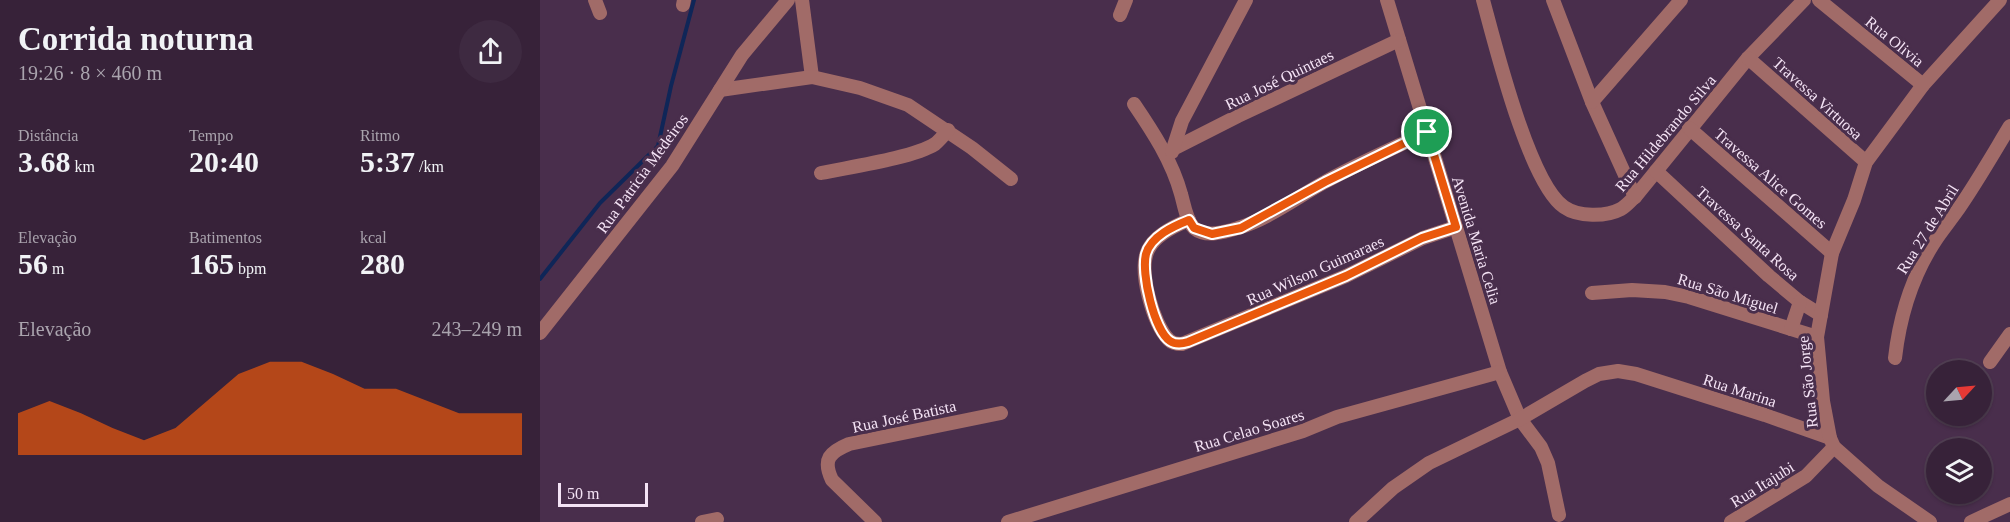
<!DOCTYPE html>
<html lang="pt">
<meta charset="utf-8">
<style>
body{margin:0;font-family:Georgia,serif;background:#3e2a41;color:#f1f3f6;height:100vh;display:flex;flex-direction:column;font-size:22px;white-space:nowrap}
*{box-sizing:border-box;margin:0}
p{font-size:20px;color:#aaa4ae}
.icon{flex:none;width:33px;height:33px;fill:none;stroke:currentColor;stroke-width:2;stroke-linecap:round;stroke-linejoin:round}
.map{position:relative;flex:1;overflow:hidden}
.drawer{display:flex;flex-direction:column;background:#372239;width:540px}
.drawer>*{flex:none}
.needle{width:39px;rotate:64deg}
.controls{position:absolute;left:1386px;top:360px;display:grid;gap:12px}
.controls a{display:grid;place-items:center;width:66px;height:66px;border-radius:50%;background:#372239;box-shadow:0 2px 4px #0004,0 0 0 2px #513f53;font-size:30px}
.scale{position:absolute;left:18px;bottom:15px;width:90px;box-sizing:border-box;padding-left:6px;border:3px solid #f4e3f5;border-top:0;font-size:16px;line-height:21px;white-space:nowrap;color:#f4e3f5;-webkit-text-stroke:4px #492e4c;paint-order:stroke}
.pin{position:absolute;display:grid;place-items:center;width:51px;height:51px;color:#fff;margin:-26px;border:3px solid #fff;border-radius:50%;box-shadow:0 2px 6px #0007}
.round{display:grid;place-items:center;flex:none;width:63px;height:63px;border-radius:32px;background:#3e2a41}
.summary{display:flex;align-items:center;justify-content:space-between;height:102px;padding:0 18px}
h1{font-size:33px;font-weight:600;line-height:45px}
.stats{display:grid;grid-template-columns:repeat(3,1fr);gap:9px;height:102px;padding:6px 18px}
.stats div{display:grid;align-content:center}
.stats b{font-size:30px;font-weight:600}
.stats small{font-size:16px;font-weight:400}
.stats p{font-size:16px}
.chart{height:168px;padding:12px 18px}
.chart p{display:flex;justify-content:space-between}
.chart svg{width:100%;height:108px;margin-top:6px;fill:#ea580c;opacity:.7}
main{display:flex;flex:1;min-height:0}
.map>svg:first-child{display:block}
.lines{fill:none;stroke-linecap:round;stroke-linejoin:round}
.stream{stroke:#0f2658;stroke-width:4}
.minor{stroke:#a16b68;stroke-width:14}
.route-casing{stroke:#fff;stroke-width:12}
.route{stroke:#ea580c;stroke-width:8}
.labels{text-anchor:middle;stroke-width:6;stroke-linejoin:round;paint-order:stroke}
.street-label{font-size:16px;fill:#f4e3f5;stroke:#492e4c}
</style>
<main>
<section class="drawer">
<div class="summary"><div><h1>Corrida noturna</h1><p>19:26 · 8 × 460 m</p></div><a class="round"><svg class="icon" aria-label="share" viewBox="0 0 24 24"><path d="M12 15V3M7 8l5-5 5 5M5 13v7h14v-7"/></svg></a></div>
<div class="stats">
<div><p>Distância</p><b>3.68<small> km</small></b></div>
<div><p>Tempo</p><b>20:40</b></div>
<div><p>Ritmo</p><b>5:37<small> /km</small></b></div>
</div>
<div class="stats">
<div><p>Elevação</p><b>56<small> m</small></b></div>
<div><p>Batimentos</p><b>165<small> bpm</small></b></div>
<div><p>kcal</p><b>280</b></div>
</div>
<div class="chart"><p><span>Elevação</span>243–249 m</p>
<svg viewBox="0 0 160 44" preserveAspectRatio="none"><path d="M0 44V27L10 22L20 27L30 33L40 38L50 33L60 22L70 11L80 6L90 6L100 11L110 17L120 17L130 22L140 27L150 27L160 27V44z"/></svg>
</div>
</section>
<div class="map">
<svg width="1470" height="522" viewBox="0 0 1470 522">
<rect width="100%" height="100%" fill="#492e4c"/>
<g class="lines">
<!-- stream -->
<polyline class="stream" points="0,279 60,203 118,146 131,86 154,0"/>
<!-- minor -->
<g class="minor">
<polyline points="55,0 60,13"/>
<polyline points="262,0 272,77"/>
<polyline points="847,0 960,372 980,419 1001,447 1008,463 1019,515"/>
<path d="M943 0C955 44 989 183 1024 207 1038 217 1066 217 1081 209 1086 206 1090 201 1095 197L1208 58 1264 0"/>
<polyline points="1013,0 1052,102 1095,197"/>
<polyline points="1279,0 1383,85"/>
<polyline points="143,5 144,0"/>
<polyline points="580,15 586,0"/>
<polyline points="1208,58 1326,162"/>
<polyline points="180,90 272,77 320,88 368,105 432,148 471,179"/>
<polyline points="1052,102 1141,0"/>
<path d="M594 104C613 132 632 161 641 194 644 204 646 220 654 228 666 238 685 232 698 228 728 219 756 198 783 183 817 164 852 149 887 132"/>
<polyline points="1149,128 1292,253"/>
<polyline points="633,149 698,116 859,40"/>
<polyline points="632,152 642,121 706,0"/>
<polyline points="1116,171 1229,276 1260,302 1281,315"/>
<path d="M281 173C309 167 373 158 395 144 400 140 404 135 408 130"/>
<path d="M649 220C634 226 615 235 608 250 598 271 613 324 629 340 632 343 637 344 642 344L806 276 883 238 916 227"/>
<polyline points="1052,293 1092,290 1125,292 1149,297 1277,337"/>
<polyline points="1251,329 1260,302"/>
<polyline points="0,333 132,166 202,55 248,0"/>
<path d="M1355 358C1360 314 1372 275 1397 238 1404 228 1412 218 1419 208 1437 182 1453 154 1470 126"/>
<polyline points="1450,362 1470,334"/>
<polyline points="162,522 177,519"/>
<path d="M335 522 292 480C282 459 290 452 309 444L461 413"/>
<polyline points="468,522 763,431 797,417 960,372"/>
<polyline points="816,522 853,488 889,463 980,419 1045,381 1059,374 1078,371 1096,374 1225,415 1290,438"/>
<polyline points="1191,522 1266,476 1294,447"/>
<polyline points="1390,522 1338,486 1294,447 1290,438 1283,401 1277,337 1292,253 1314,200 1326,162 1383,85 1460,0"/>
<polyline points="1431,522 1470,504"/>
</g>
</g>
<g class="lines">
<defs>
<path id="route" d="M887 132 916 227 882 238 806 276 648 342C642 344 636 345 630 341 614 330 601 273 606 254 611 236 634 226 649 220L654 228 672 234 701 228 785 182Z"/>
</defs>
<!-- route casing -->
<use href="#route" class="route-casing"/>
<!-- route -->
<use href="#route" class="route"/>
</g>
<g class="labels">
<!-- street labels -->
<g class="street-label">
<text transform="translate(1355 41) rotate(39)" y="6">Rua Olivia</text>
<text transform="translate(739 79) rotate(-26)" y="6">Rua José Quintaes</text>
<text transform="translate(1278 98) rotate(42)" y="6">Travessa Virtuosa</text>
<text transform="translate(1125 133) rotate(-50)" y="6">Rua Hildebrando Silva</text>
<text transform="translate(102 173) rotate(-54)" y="6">Rua Patricia Medeiros</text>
<text transform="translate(1231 178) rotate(41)" y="6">Travessa Alice Gomes</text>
<text transform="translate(1387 229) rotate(-58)" y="6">Rua 27 de Abril</text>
<text transform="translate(1208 233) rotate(42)" y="6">Travessa Santa Rosa</text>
<text transform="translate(937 240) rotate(73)" y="6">Avenida Maria Celia</text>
<text transform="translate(775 270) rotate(-24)" y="6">Rua Wilson Guimaraes</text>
<text transform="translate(1188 293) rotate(17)" y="6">Rua São Miguel</text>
<text transform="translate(1267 382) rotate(-96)" y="6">Rua São Jorge</text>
<text transform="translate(1200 390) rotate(18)" y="6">Rua Marina</text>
<text transform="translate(364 416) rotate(-12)" y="6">Rua José Batista</text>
<text transform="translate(709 430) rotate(-17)" y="6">Rua Celao Soares</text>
<text transform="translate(1222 484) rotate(-32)" y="6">Rua Itajubi</text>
</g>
</g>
</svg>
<div class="controls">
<a><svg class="needle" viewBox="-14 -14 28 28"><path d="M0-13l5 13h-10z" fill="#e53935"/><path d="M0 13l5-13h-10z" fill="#aaa4ae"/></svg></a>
<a><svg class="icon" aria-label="layers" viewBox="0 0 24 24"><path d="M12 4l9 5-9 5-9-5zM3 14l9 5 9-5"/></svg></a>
</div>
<div class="scale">50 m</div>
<div class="pin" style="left:887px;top:132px;background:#1e9e55"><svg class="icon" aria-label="arrive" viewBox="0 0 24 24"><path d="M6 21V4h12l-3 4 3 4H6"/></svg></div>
</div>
</main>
